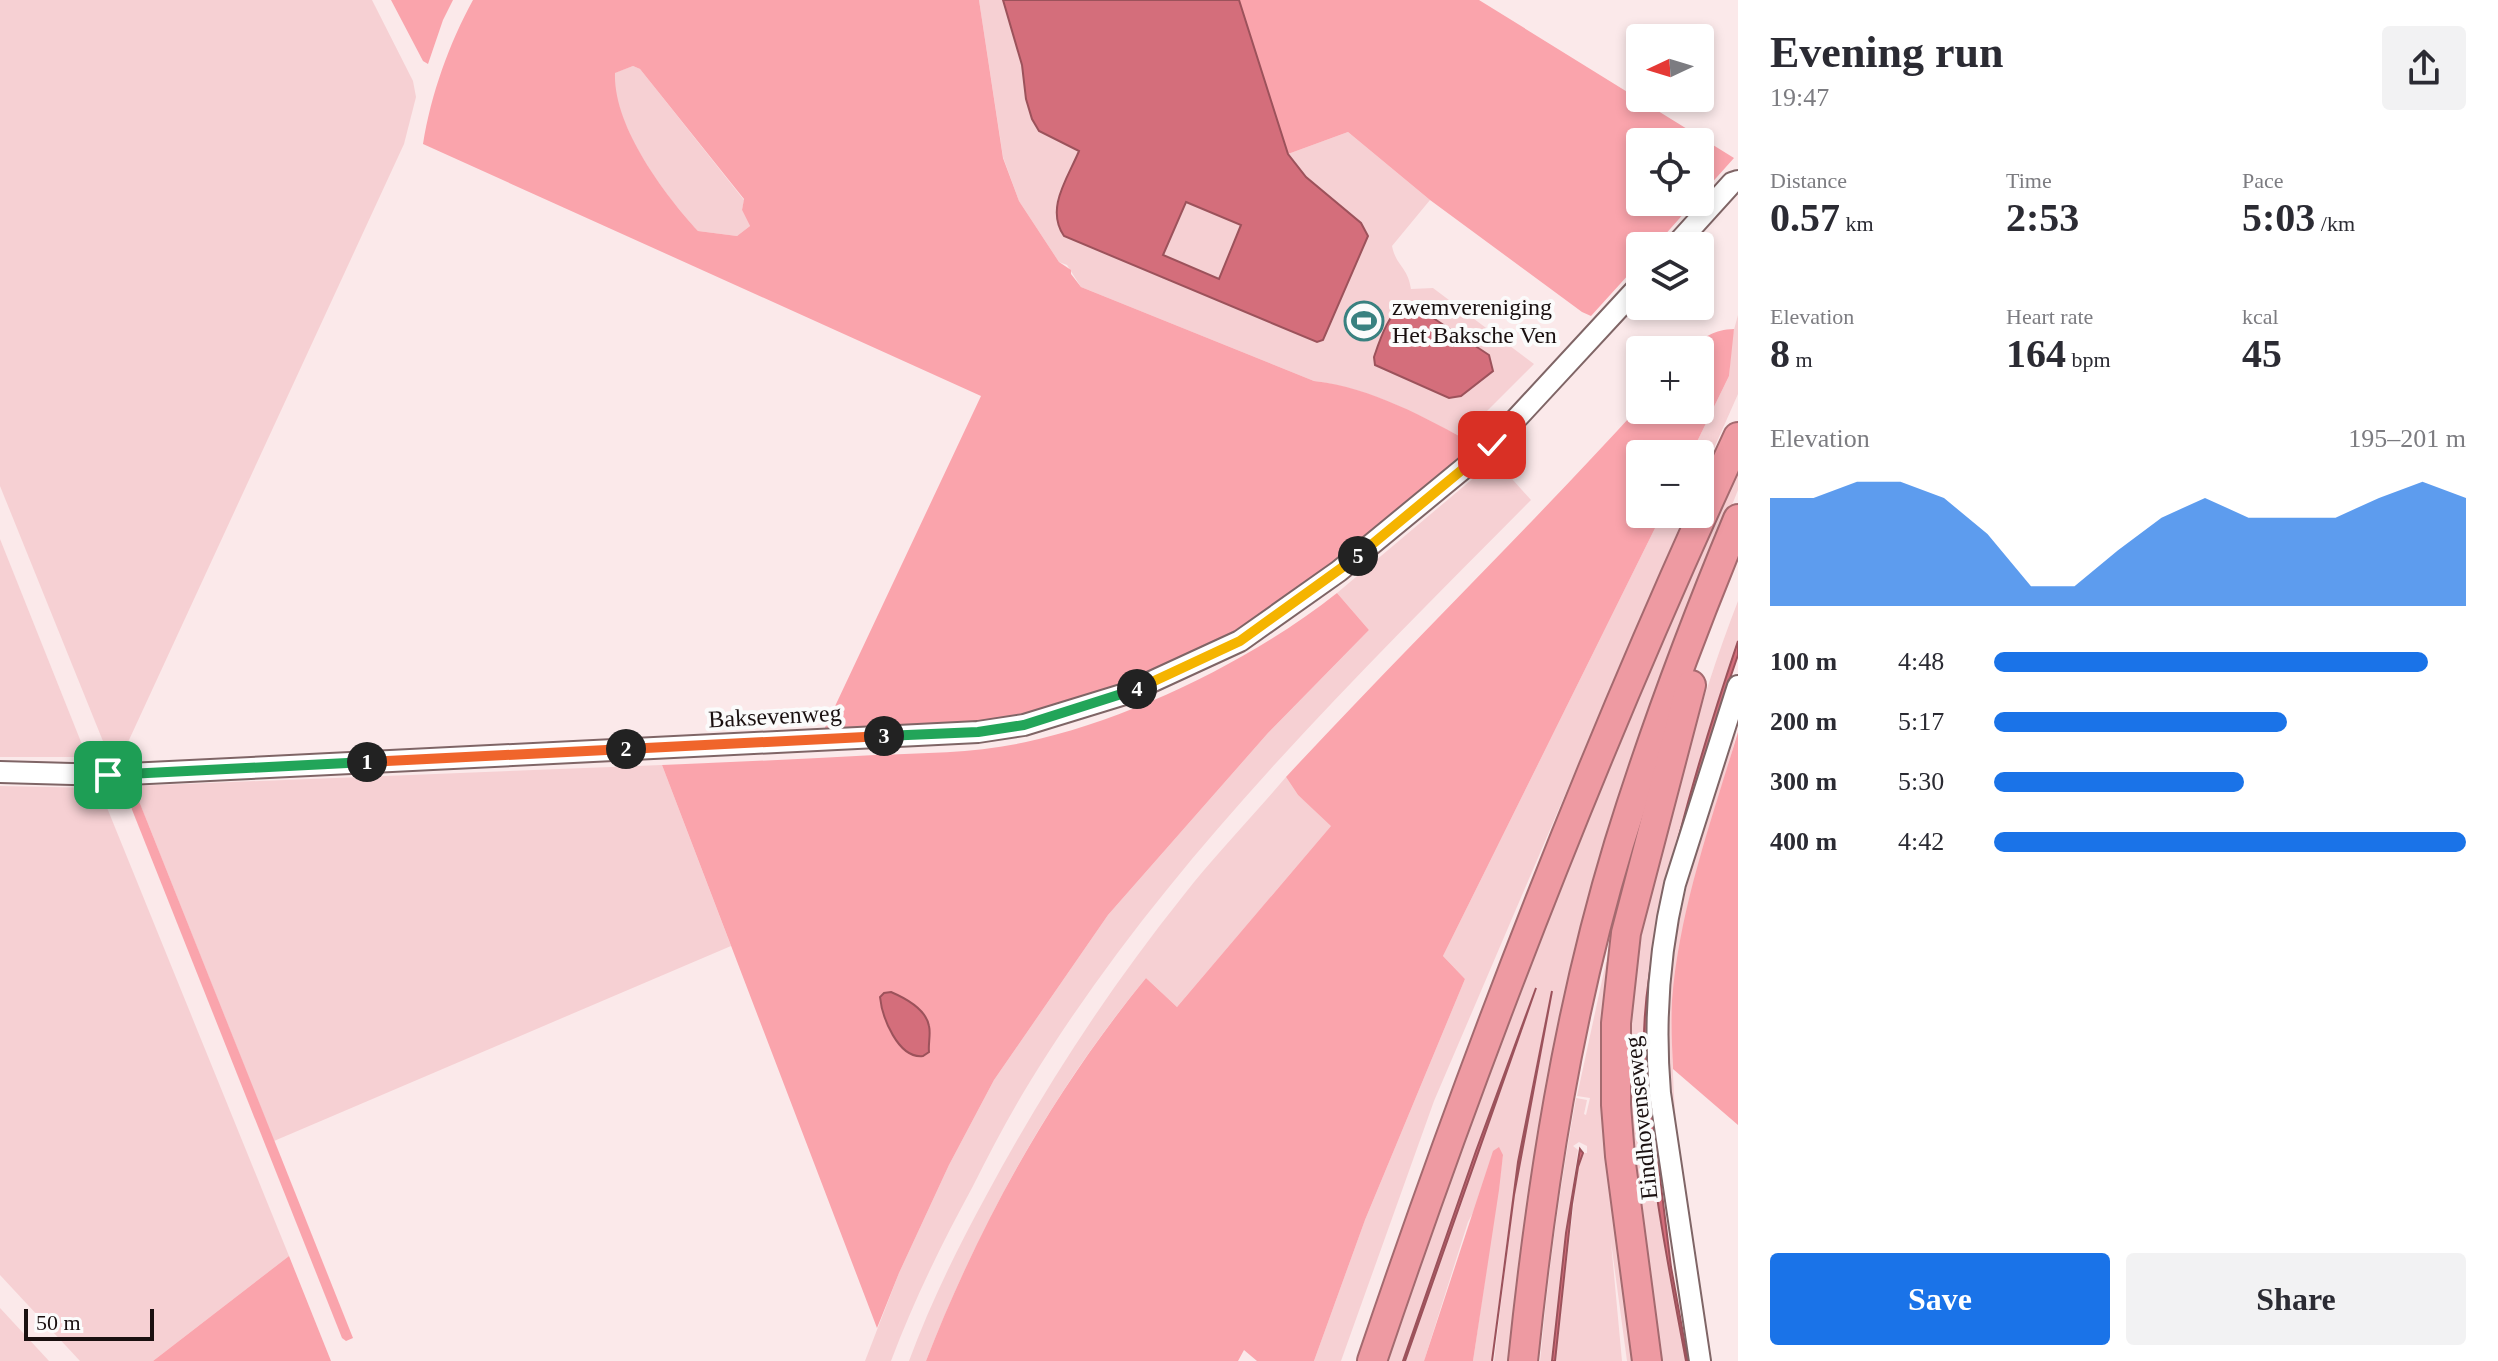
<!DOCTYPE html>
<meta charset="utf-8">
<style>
body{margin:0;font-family:"Times New Roman",serif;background:#f2f2f3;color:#2b2b33;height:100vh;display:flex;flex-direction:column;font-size:30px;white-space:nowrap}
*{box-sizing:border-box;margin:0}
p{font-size:26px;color:#7c7c81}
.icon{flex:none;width:44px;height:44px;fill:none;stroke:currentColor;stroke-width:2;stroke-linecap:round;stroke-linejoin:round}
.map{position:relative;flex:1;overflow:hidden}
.details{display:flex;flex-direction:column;background:#fff;width:760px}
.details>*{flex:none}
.needle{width:52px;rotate:266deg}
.tools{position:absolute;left:1626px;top:24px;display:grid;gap:16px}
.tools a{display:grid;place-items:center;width:88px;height:88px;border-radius:8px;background:#fff;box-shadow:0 4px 12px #0003;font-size:40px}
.scale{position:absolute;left:24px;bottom:20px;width:130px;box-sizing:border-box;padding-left:8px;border:4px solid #1a1010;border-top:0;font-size:22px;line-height:28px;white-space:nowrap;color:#1a1010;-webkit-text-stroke:6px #fbfbfb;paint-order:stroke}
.pin{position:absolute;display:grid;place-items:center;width:68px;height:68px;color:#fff;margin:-34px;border-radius:16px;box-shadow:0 4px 12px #0006}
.km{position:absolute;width:40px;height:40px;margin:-20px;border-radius:50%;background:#222;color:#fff;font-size:22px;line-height:40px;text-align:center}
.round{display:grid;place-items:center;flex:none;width:84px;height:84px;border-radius:8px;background:#f2f2f3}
.headline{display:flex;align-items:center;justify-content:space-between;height:136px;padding:0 32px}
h1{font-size:44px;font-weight:600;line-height:60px}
.metrics{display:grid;grid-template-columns:repeat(3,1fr);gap:12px;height:136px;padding:8px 32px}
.metrics div{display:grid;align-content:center}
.metrics b{font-size:40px;font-weight:600}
.metrics small{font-size:22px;font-weight:400}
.metrics p{font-size:22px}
.chart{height:224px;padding:16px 32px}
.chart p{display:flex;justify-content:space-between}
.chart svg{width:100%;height:144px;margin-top:8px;fill:#1a73e8;opacity:.7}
.button{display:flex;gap:16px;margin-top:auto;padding:16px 32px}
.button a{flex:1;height:92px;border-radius:8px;background:#1a73e8;color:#fff;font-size:32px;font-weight:600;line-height:92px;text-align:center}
.button a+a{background:#f2f2f3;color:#2b2b33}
ul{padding:0 32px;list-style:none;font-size:26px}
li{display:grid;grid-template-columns:128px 96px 1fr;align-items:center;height:60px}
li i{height:20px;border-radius:10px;background:#1a73e8}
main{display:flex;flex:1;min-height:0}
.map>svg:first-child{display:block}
.green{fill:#f6d0d3}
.forest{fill:#faa4ac;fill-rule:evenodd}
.water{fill:#d46e7b;stroke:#9c525b;stroke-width:2;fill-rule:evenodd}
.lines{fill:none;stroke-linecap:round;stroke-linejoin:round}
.minor-casing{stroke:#7f6566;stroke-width:24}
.highway-casing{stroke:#a46a6f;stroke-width:32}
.minor{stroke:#fff;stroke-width:20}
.highway{stroke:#ee9aa2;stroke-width:28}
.split-1-casing{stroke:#fff;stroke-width:16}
.split-2-casing{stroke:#fff;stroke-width:16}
.split-3-casing{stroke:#fff;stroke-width:16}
.split-4-casing{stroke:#fff;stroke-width:16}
.split-5-casing{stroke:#fff;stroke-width:16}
.split-6-casing{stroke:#fff;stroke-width:16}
.split-1{stroke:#22a559;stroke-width:10}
.split-2{stroke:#f0652b;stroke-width:10}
.split-3{stroke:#f0652b;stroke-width:10}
.split-4{stroke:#22a559;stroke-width:10}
.split-5{stroke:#f5b400;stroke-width:10}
.split-6{stroke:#f5b400;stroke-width:10}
.labels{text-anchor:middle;stroke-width:8;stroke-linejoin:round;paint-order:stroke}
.poi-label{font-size:24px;fill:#1a1010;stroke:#fbfbfb;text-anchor:start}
.street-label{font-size:24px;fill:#1a1010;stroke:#fbfbfb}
</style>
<main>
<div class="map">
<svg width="1738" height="1361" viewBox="0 0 1738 1361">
<rect width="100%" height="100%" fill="#fbe9ea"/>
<!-- green -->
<g class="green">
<polygon points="0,0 372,0 413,81 416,97 404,144 123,753 111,761 0,486"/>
<path d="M979 0H1239L1288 154 1348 132 1430 200 1392 246C1396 266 1408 267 1411 289L1433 288 1534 364 1461 437C1413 412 1368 388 1314 381L1081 287 1067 265 1059 262 1019 201 1003 157Z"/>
<path d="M633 66 640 69 744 200 742 210 750 226 737 236 698 231C664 194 613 126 614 73Z"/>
<polygon points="1738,315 1738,394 1700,480 1700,454 1691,454 1729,376 1732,337"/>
<path d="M1495 460 1531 500C1352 681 1165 862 1031 1080 1010 1114 991 1150 973 1186 942 1243 914 1300 891 1361H865L899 1273 949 1165 994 1080 1108 915 1268 733 1369 630 1337 593Z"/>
<path d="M1738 464V490L1665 674 1511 1361H1494L1514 1195 1552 991C1525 1114 1505 1236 1492 1361H1473L1503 1155 1468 1222 1424 1361H1405L1536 989 1476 1151 1403 1361H1383C1437 1208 1493 1056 1551 906 1609 757 1675 611 1738 464Z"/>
<polygon points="1662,514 1685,514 1434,1101 1341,1361 1314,1361 1365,1220 1465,979 1443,956"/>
<polygon points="0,539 87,757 0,757"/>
<path d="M1738 601V641L1691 793 1653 948 1645 1028 1652 1151 1686 1361H1660C1646 1253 1626 1144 1628 1035 1629 970 1646 907 1662 844 1684 762 1707 681 1738 601Z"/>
<path d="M1738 711C1738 743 1725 774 1716 805 1703 848 1691 891 1682 935 1667 1006 1672 1076 1678 1148 1671 1103 1665 1059 1667 1014 1673 911 1708 809 1738 711Z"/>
<polygon points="662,765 731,946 274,1141 133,786"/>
<path d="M1286 777 1298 795 1332 825 1177 1007 1146 978C1051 1093 980 1223 926 1361H909C930 1304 957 1249 986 1196 1043 1090 1107 991 1183 896 1215 855 1252 817 1286 777Z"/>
<polygon points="0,786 99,788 289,1256 153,1361 80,1361 0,1275"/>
<path d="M1625 898 1617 945 1640 1361H1627L1611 1242 1622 1361H1555L1578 1167 1583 1153H1587V1146L1579 1142 1573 1146 1578 1150 1566 1233 1552 1361H1540C1548 1273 1560 1186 1576 1098L1587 1100 1584 1114 1586 1115 1590 1098 1577 1096 1606 962H1608Z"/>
<polygon points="0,1308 49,1361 0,1361"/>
</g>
<!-- forest -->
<g class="forest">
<polygon points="391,0 453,0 443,20 428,64 423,61"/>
<path d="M473 0H979L1003 158 1019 201 1059 262 1071 270V274L1081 287 1314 381C1373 388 1424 417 1476 445L1379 531 1222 642 1153 676 1022 720 821 736 981 396 423 144C431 94 449 44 473 0ZM633 66 640 69 744 199 742 210 750 226 737 236 698 231C664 194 613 126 615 73Z"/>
<polygon points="1239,0 1479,0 1734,158 1700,196 1700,142 1640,142 1640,202 1694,202 1655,246 1640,246 1640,262 1591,316 1582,312 1430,200 1348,132 1288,154"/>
<path d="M1734 329 1729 376 1691 454H1640V514H1662L1443 956 1465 979 1365 1220 1314 1361H1257L1244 1350 1238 1361H926C980 1222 1052 1093 1146 978L1177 1007 1331 826 1298 795 1286 777C1402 652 1525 532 1640 406V410H1700V350H1691C1704 336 1714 330 1734 329Z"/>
<path d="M1337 593 1369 630 1268 733 1108 915 994 1080 949 1165 899 1273 877 1328 662 765C733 762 804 759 875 755 925 753 977 753 1026 742 1130 720 1254 659 1337 593Z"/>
<path d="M1738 732V1125L1673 1069C1672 1046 1671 1024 1672 1001 1679 909 1712 819 1738 732Z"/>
<polygon points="133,786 353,1338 346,1341 342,1338 123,787"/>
<polygon points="1499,1147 1503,1155 1499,1190 1473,1361 1424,1361 1493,1151"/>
<polygon points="289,1256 331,1361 153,1361"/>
</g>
<!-- water -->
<g class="water">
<path d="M1003 0H1239L1288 154 1306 177 1361 223 1368 236 1323 340 1317 342 1064 236C1045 208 1068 178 1079 151L1039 131 1032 119 1026 99 1022 65ZM1186 202 1241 225 1219 279 1163 255Z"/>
<path d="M1409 302 1489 355 1493 371 1461 396 1449 398 1375 365 1374 357C1380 339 1390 308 1409 302Z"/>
<path d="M1738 641V655L1724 696 1648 1034 1651 1104 1671 1267 1688 1361H1686C1667 1258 1645 1153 1644 1048 1643 999 1653 951 1663 904 1682 814 1709 727 1738 641Z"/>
<polygon points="1536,988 1405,1361 1403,1361 1476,1151"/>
<polygon points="1552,991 1514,1195 1492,1361 1518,1162"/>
<path d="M891 992C905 998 926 1009 929 1026 931 1034 928 1044 929 1052L923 1056C898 1059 882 1017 880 997L884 993Z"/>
<polygon points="1580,1149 1583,1153 1578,1167 1572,1204 1555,1361 1552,1361 1566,1233"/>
</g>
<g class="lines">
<defs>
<g id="minor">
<polyline points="1675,246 1732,183 1738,181"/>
<polyline points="0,772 108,775 978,732 1024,725 1125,694 1240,641 1339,571 1492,445 1640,285"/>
<path d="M1700 1361 1660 1093C1654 1023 1659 952 1675 884L1738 686"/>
</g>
<g id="highway">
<path d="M1372 1361C1478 1048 1599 737 1738 437"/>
<path d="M1523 1361C1541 1187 1568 1012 1619 844 1653 734 1694 625 1738 519"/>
<polyline points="1647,1361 1620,1156 1616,1105 1616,1023 1626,933 1691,685"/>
</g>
</defs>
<!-- minor casing -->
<use href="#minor" class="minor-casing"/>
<!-- highway casing -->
<use href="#highway" class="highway-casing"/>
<!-- minor -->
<use href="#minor" class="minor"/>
<!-- highway -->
<use href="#highway" class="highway"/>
</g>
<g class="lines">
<defs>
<polyline id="split-1" points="108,775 367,762"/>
<polyline id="split-2" points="367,762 626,749"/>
<polyline id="split-3" points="626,749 884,736"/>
<polyline id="split-4" points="884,736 978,732 1024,725 1137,689"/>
<polyline id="split-5" points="1137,689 1240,641 1358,556"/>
<polyline id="split-6" points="1358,556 1492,445"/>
</defs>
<!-- split-1 casing -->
<use href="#split-1" class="split-1-casing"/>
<!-- split-2 casing -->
<use href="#split-2" class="split-2-casing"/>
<!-- split-3 casing -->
<use href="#split-3" class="split-3-casing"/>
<!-- split-4 casing -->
<use href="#split-4" class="split-4-casing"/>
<!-- split-5 casing -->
<use href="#split-5" class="split-5-casing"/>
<!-- split-6 casing -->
<use href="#split-6" class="split-6-casing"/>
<!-- split-1 -->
<use href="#split-1" class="split-1"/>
<!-- split-2 -->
<use href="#split-2" class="split-2"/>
<!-- split-3 -->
<use href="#split-3" class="split-3"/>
<!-- split-4 -->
<use href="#split-4" class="split-4"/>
<!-- split-5 -->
<use href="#split-5" class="split-5"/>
<!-- split-6 -->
<use href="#split-6" class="split-6"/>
</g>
<!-- icons -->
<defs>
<symbol id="stadium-ring" viewBox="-11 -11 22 22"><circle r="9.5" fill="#fbfbfb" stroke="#398180" stroke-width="1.5"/><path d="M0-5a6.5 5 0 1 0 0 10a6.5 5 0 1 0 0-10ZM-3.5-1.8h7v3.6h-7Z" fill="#398180"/></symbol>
</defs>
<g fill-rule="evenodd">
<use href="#stadium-ring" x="1342" y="299" width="44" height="44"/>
</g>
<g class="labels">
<!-- poi labels -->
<g class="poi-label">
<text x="1392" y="315">zwemvereniging<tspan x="1392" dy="28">Het Baksche Ven</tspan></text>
</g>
<!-- street labels -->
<g class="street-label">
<text transform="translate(775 716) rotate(-3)" y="8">Baksevenweg</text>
<text transform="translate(1641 1118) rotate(-96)" y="8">Eindhovenseweg</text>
</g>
</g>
</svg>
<div class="tools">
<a><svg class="needle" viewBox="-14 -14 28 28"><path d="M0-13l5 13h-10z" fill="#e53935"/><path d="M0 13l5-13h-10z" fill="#7c7c81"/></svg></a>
<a><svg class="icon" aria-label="locate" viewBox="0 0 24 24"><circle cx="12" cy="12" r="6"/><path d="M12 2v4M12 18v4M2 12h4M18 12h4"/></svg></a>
<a><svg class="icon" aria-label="layers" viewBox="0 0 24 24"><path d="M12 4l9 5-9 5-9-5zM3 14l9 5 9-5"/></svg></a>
<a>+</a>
<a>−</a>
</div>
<div class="scale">50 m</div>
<div class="pin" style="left:108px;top:775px;background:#1e9e55"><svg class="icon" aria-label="arrive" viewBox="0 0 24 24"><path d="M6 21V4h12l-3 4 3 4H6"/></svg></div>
<div class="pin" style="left:1492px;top:445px;background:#d93025"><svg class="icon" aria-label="check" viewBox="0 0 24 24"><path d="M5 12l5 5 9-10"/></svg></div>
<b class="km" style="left:367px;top:762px">1</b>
<b class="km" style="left:626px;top:749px">2</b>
<b class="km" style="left:884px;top:736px">3</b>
<b class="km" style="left:1137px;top:689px">4</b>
<b class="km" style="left:1358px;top:556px">5</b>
</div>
<section class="details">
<div class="headline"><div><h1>Evening run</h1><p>19:47</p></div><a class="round"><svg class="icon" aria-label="share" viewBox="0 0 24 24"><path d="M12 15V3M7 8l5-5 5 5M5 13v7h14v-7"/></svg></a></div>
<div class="metrics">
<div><p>Distance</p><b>0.57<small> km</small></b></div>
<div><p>Time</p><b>2:53</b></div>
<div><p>Pace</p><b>5:03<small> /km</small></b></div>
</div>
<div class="metrics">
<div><p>Elevation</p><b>8<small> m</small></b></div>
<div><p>Heart rate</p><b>164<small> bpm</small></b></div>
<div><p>kcal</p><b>45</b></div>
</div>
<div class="chart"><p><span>Elevation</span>195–201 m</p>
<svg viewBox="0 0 160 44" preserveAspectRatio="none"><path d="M0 44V11L10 11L20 6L30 6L40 11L50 22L60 38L70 38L80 27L90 17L100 11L110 17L120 17L130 17L140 11L150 6L160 11V44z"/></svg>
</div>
<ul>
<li><b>100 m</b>4:48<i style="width:92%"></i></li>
<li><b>200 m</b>5:17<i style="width:62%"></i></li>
<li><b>300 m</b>5:30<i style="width:53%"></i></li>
<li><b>400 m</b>4:42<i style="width:100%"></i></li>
</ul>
<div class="button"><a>Save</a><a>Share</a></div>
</section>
</main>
